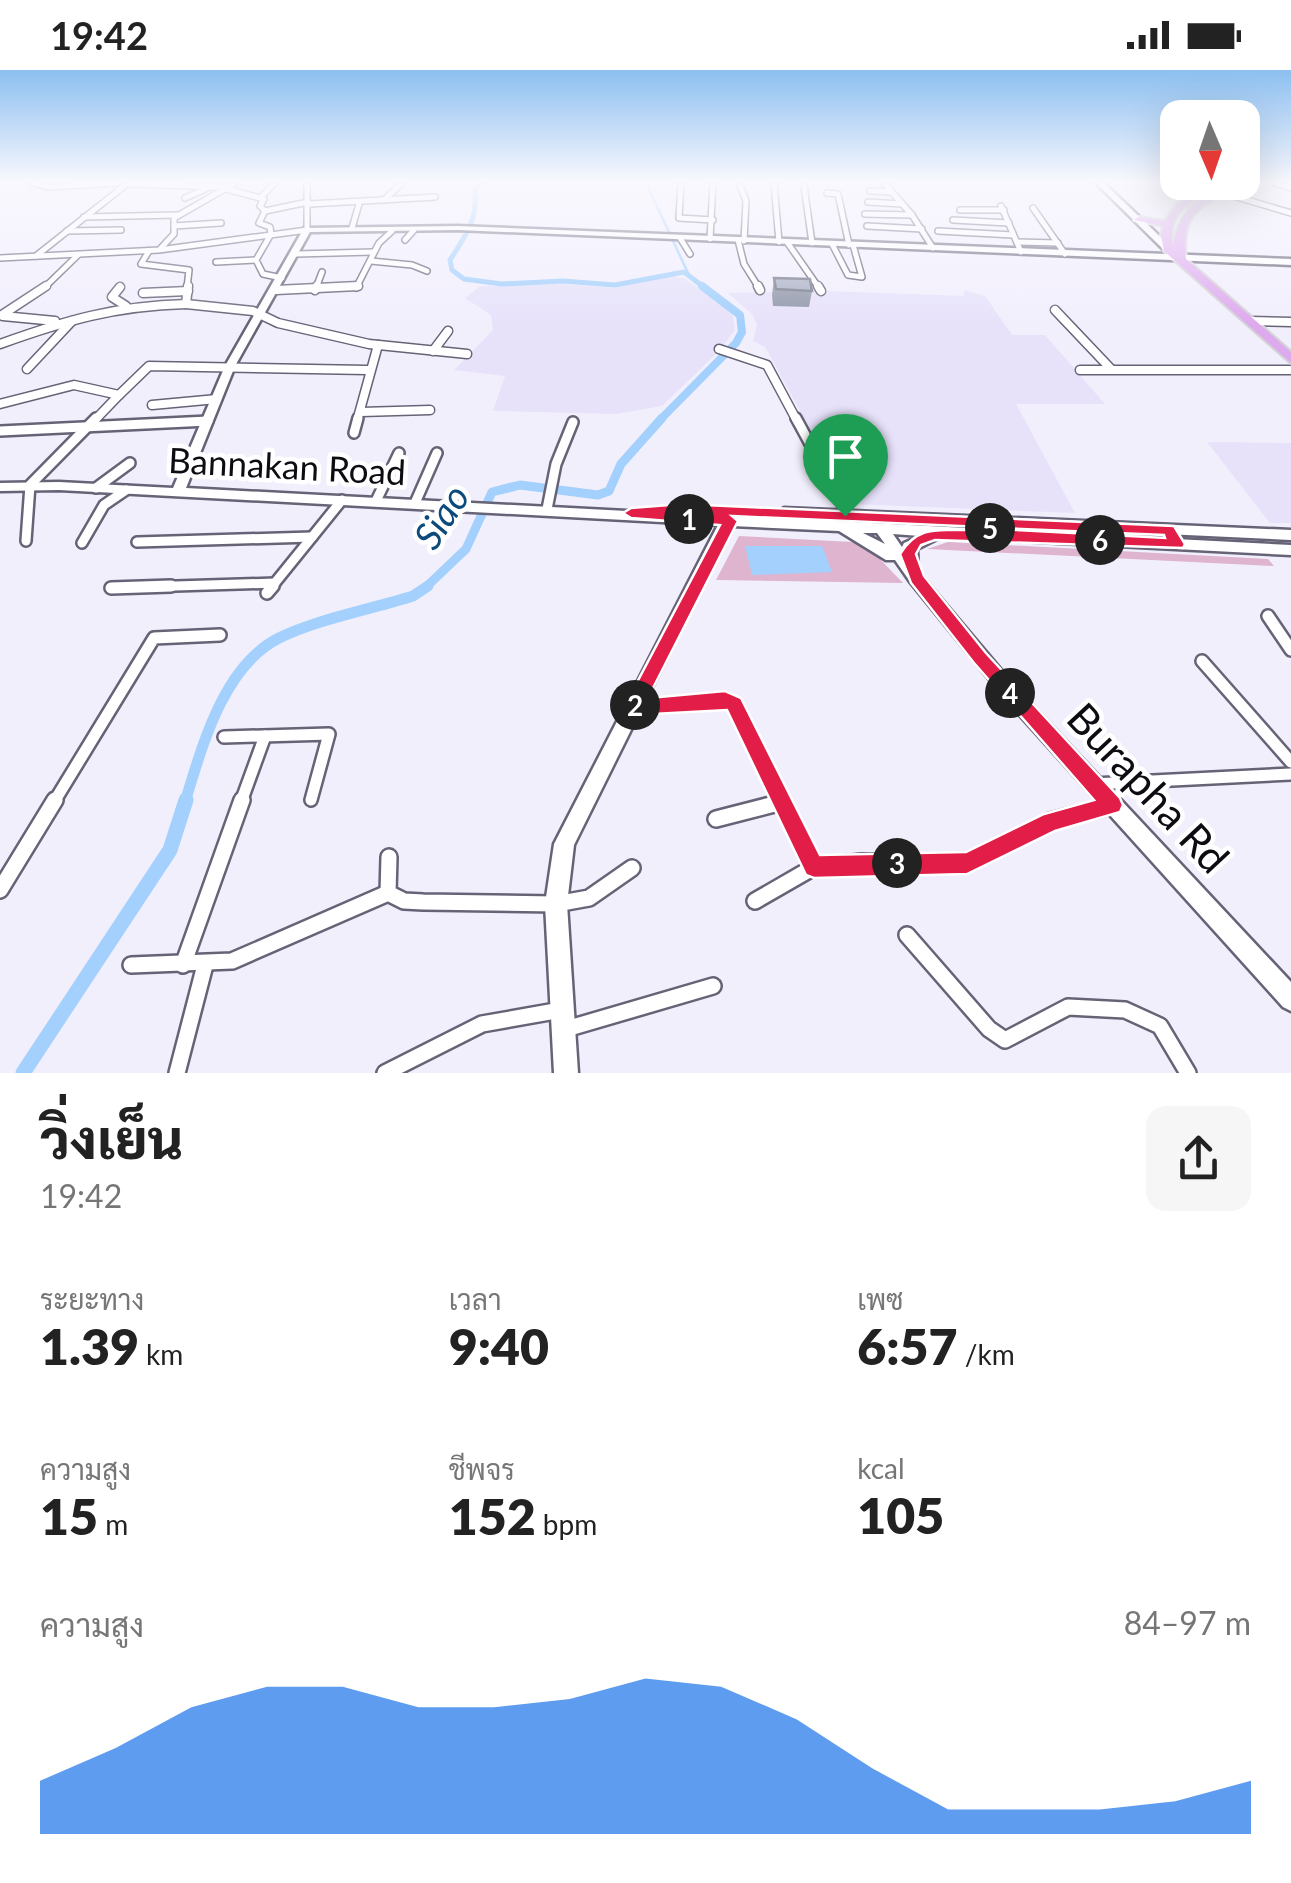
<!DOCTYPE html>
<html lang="th">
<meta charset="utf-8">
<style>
body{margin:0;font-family:Lato,Sarabun,sans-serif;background:#f6f6f6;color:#222;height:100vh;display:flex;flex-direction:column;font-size:38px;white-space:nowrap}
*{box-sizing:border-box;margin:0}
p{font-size:32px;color:#767676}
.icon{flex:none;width:55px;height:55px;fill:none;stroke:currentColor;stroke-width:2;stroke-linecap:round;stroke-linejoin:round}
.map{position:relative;height:1003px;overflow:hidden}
.side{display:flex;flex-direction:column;background:#fff;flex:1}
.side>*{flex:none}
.needle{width:65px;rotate:178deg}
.controls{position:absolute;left:1160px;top:30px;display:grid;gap:20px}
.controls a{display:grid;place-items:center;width:100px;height:100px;border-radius:20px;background:#fff;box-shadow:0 10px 40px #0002;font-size:50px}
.pin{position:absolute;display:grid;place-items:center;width:85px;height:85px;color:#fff;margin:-102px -42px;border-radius:50% 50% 50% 0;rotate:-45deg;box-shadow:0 0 10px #0007}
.pin .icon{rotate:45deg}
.km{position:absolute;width:50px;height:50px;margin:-25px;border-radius:50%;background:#222;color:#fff;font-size:28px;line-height:50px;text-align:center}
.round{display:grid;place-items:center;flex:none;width:105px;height:105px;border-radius:20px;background:#f6f6f6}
.overview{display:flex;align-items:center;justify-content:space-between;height:170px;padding:0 40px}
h1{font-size:55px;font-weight:800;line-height:75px}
.metrics{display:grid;grid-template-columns:repeat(3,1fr);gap:15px;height:170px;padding:10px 40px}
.metrics div{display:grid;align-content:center}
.metrics b{font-size:50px;font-weight:800}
.metrics small{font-size:28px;font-weight:400}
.metrics p{font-size:28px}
.chart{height:280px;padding:20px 40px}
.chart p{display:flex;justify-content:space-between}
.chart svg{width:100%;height:180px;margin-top:10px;fill:#1a73e8;opacity:.7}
.status{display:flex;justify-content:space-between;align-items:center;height:70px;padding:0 50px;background:#fff;direction:ltr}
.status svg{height:28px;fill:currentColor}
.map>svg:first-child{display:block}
.built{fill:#e7e2fa}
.green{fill:#deb4ce}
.water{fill:#a3d0fc}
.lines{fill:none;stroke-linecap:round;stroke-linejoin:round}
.stream{stroke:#a3d0fc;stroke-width:2.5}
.canal-far4{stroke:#a3d0fc;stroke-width:5}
.canal-far3{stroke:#a3d0fc;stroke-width:8}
.canal-far2{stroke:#a3d0fc;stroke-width:9}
.canal-far1{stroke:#a3d0fc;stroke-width:11}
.canal{stroke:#a3d0fc;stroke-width:15}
.street-far4-casing{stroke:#676377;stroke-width:8}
.street-far3-casing{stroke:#676377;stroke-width:11}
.street-far2-casing{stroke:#676377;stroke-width:14}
.street-far1-casing{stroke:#676377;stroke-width:16}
.street-casing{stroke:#676377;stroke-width:20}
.secondary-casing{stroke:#676377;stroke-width:5}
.primary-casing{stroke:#d3d3d5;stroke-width:4}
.street-far4{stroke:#fff;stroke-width:5}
.street-far3{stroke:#fff;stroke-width:8}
.street-far2{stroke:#fff;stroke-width:9}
.street-far1{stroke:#fff;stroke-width:11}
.street{stroke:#fff;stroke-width:15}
.secondary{fill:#fff;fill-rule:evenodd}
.primary{fill:#deaaee;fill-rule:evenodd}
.wall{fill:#9298aa}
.building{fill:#aab1c6;stroke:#777c8b;stroke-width:2.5}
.route{fill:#e11d48;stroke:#fff;stroke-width:2.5;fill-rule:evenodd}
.labels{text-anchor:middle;stroke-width:9;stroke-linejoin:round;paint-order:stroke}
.street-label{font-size:35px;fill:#0d0c13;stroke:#fff}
.water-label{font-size:38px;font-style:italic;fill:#0b4a7b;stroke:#fff}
.near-street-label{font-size:42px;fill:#0d0c13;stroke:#fff}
</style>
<div class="status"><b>19:42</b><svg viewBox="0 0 49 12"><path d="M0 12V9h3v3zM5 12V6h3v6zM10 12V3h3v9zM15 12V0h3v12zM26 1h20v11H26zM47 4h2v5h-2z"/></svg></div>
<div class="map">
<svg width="1291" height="1003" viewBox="0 0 1291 1003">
<rect width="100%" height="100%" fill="#f2effd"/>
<!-- built -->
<g class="built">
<polygon points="667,206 684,208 726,238 733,246 735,260 718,282 662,336 616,344 493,341 505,306 454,300 493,260 491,245 465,228 480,216 563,214 615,218"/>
<polygon points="964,220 985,226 1012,265 1045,265 1105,334 1016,334 1075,443 851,434 765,277 753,271 757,255 752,244 728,223 825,221 964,226"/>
<polygon points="1207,372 1291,373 1291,453 1270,453"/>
</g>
<!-- green -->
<g class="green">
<polygon points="739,466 853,472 877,486 903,513 716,510"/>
<polygon points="948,472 1268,489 1274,496 927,479"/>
</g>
<!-- water -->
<polygon class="water" points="745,476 822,476 832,502 752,505"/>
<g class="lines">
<!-- stream -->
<polyline class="stream" points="646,113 688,203"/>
<!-- canal-far4 -->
<path class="canal-far4" d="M482 113 475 119C478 150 466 165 450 190L452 200 464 209 502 214 563 211 615 215 684 202 705 218"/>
<!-- canal-far3 -->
<polyline class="canal-far3" points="659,351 736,273 742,262 740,245 702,216"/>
<!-- canal-far2 -->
<polyline class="canal-far2" points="424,519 466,479 492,422 520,415 598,425 609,421 621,394 662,348"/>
<!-- canal-far1 -->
<path class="canal-far1" d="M185 732C202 677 223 596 279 568 318 549 372 539 413 526L428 516"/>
<!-- canal -->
<polyline class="canal" points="23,1003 170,780 186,730"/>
<defs>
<g id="street-far4">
<polyline points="33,113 49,117 117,113"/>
<polyline points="681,113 679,148 713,150"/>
<polyline points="739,113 746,131 744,171"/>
<polyline points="774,113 779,172"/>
<polyline points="884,113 912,145 933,178"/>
<polyline points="1275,113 1291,118"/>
<polyline points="127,114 226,117"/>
<polyline points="804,116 812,173"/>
<polyline points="226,119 264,129 260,136 265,141 259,153 270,157 271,164 256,190 263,204 282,208"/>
<polyline points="870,121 892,122"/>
<polyline points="1220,122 1291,143"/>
<polyline points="827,123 838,124 849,175"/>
<polyline points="185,128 212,116"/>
<polyline points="260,128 275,113"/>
<polyline points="384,130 402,113"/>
<polyline points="868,132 902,134"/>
<polyline points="309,134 435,127"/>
<polyline points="1001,136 1021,182"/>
<polyline points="1033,138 1065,184"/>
<polyline points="960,140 1004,140"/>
<polyline points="265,141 308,132"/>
<polyline points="865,144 912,145"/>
<polyline points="84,147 177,145"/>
<polyline points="953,150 1009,153"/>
<polyline points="174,156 221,153"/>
<polyline points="867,156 922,159"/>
<polyline points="352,158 359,134"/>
<polyline points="67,161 121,160"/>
<polyline points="938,161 1013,165"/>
<polyline points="680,168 690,184"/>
<polyline points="710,169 713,113"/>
<polyline points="405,170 414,160"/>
<polyline points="738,170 744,194 759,218"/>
<polyline points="787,172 819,218"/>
<polyline points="1017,172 1058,173"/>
<polyline points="832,174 848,205 862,207 853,175"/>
<polyline points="160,179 174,164 174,148 235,113"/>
<polyline points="149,181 141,194 189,200 187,218"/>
<polyline points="296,184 373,182"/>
<polyline points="36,186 128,113"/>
<polyline points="0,188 159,180 307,160 307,113"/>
<polyline points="371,191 412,195 427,201"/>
<polyline points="216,192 256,190"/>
<polyline points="44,218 78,185"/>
<polyline points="316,218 322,202"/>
<polyline points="356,218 379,173 392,161"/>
</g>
<g id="street-far3">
<polyline points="758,216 760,220"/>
<polyline points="818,216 821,221"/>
<polyline points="120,217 112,227 126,236"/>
<polyline points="276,220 358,216"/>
<polyline points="315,220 317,216"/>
<polyline points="143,223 188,221"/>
<polyline points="186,234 253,241 278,253 369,274 467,284"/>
<polyline points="1055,240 1111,299"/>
<polyline points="2,245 46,216"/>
<polyline points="3,246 55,251"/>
<polyline points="1250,251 1291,252"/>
<path d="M0 274C67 250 115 236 186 234L188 216"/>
<polyline points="719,279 767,295 797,351"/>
<polyline points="433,281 448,261"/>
<polyline points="27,299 72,251"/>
<polyline points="1080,300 1291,300"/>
<polyline points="119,325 149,296 367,300"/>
<polyline points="0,334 74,315 119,325 94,351"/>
<polyline points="152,335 217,329"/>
<polyline points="361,342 430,340"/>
<polyline points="357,351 378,275"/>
</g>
<g id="street-far2">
<polyline points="796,348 842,433 845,446"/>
<polyline points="0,361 208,351"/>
<polyline points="354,363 358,348"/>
<polyline points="96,418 130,393"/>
<polyline points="376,431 399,383"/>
<polyline points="415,433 437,383"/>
<polyline points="547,439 556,394 573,352"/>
<polyline points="26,471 30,415 96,348"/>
<polyline points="137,472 312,467"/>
<polyline points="82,473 104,435 126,420"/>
<polyline points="111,518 275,513"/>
<polyline points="270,519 342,430"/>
</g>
<g id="street-far1">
<polyline points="111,518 171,516"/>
<polyline points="267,523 273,516"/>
<polyline points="1268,546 1291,580"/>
<polyline points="1202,591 1291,692"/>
<polyline points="634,637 725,630 734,634 782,732"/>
<polyline points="224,667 329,664 311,730"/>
<polyline points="1093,714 1291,704"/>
<polyline points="54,732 154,568 220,565"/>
<polyline points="241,732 265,666"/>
</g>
<g id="street">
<polyline points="781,730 814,797"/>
<polyline points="716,749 782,732"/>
<polyline points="389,787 388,823 404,831 423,832 556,834 589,828 632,798"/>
<polyline points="0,820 55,730"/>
<polyline points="755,831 814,797 862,792 967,793 1051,751 1113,735"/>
<polyline points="907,865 989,959 1005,970 1068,937 1125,940 1160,956 1188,1003"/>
<polyline points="131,895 232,891 388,823"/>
<polyline points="183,895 242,730"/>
<polyline points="566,959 713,916"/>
<polyline points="177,1003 205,895"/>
<polyline points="385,1003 482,954 561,940"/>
</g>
<g id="secondary">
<polygon points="1096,113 1104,113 1171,177 1171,181 1165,181"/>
<path d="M458 156 1291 189V195L458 160 310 162 235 296 186 418 723 446 730 440 735 442 736 446 1291 475V485L941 467 917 479 918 500 921 505 1019 621 1291 912V941L1283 937 1007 631 911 513 895 490H886L839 461 732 456 574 775 567 834 578 1003H554L545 834 554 774 718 455 59 420 0 421V413L59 412 173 418 225 296 304 158ZM863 463H877L885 474ZM893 464 920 466 904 473 902 477Z"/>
<polygon points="784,438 1291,460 1291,470 779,446 777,443"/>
</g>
<path id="primary" d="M1215 113H1227C1197 131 1166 135 1173 178 1176 144 1205 113 1246 113 1208 135 1179 136 1186 189L1291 282V293L1164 181 1161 165 1163 156 1134 150 1139 147 1165 151 1177 134Z"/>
</defs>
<!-- street-far4 casing -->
<use href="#street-far4" class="street-far4-casing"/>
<!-- street-far3 casing -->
<use href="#street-far3" class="street-far3-casing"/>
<!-- street-far2 casing -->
<use href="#street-far2" class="street-far2-casing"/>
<!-- street-far1 casing -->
<use href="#street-far1" class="street-far1-casing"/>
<!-- street casing -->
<use href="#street" class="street-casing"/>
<!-- secondary casing -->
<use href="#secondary" class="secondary-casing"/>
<!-- primary casing -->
<use href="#primary" class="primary-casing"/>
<!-- street-far4 -->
<use href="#street-far4" class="street-far4"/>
<!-- street-far3 -->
<use href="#street-far3" class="street-far3"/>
<!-- street-far2 -->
<use href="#street-far2" class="street-far2"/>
<!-- street-far1 -->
<use href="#street-far1" class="street-far1"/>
<!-- street -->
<use href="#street" class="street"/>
<!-- secondary -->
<use href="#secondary" class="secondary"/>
<!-- primary -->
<use href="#primary" class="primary"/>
</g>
<!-- wall -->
<polygon class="wall" points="774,208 812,221 809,237 773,236 772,225"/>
<!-- building -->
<polygon class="building" points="774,208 810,209 812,221 776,219"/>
<!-- sky -->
<linearGradient id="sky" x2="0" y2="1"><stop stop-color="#8cbff0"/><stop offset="0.44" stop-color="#f9f8fe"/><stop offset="1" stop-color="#f9f8fe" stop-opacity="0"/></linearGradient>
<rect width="1291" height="254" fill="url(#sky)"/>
<!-- route -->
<path class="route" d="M682 434 1174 456 1185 474 1183 478 935 470 921 475 916 484 924 506 986 583 1120 728 1123 735 1120 742 1055 761 967 804 814 808 806 805 727 640 634 645 624 637 720 455 631 448 623 443 631 438ZM732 446 982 457C953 467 923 446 900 484L911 513 974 593 1094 730 1044 744 966 782 820 785 741 628 725 621 648 628 738 451ZM998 458 1164 465 1165 468 998 459Z"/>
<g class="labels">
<!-- street labels -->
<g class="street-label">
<text transform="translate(287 397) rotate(3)" y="12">Bannakan Road</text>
</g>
<!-- water labels -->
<g class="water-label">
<text transform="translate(442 447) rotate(-57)" y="13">Siao</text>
</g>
<!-- near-street labels -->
<g class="near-street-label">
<text transform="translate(1148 718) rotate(47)" y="15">Burapha Rd</text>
</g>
</g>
</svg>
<div class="controls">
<a><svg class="needle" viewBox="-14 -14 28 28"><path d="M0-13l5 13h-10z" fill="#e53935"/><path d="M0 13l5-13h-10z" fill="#767676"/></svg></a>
</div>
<div class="pin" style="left:845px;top:446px;background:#1e9e55"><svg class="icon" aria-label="arrive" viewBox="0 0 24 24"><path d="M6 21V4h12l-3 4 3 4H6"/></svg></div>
<b class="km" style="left:689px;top:449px">1</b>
<b class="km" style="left:635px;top:635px">2</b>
<b class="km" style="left:897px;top:793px">3</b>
<b class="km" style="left:1010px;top:623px">4</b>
<b class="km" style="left:990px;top:458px">5</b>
<b class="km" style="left:1100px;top:470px">6</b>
</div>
<section class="side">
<div class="overview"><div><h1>วิ่งเย็น</h1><p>19:42</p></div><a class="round"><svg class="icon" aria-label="share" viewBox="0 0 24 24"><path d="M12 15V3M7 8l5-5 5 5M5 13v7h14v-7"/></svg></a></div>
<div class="metrics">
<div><p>ระยะทาง</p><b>1.39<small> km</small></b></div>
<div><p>เวลา</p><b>9:40</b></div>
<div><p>เพซ</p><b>6:57<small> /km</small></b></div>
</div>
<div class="metrics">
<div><p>ความสูง</p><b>15<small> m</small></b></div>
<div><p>ชีพจร</p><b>152<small> bpm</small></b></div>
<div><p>kcal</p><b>105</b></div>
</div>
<div class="chart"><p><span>ความสูง</span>84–97 m</p>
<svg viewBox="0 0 160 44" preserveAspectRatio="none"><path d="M0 44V31L10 23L20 13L30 8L40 8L50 13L60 13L70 11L80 6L90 8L100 16L110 28L120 38L130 38L140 38L150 36L160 31V44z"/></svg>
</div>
</section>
